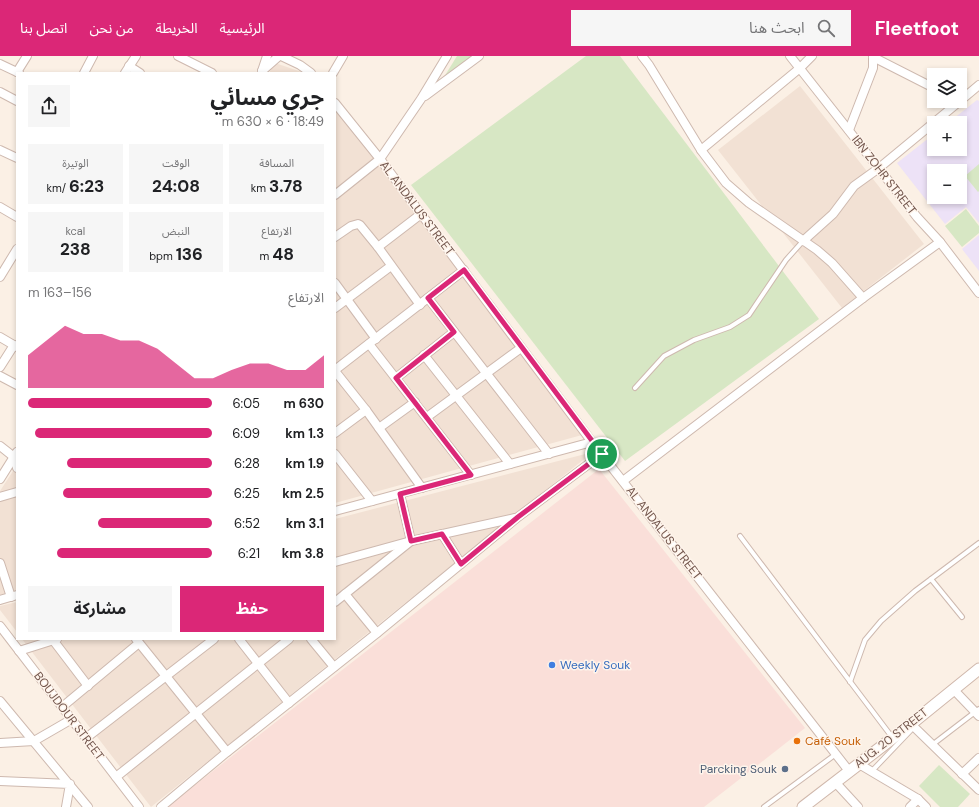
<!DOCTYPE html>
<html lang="ar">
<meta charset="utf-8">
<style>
body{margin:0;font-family:"DM Sans","Noto Sans Arabic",sans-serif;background:#f6f6f6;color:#202124;direction:rtl;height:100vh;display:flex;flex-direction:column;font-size:15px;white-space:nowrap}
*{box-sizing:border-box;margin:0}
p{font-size:13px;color:#757577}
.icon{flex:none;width:22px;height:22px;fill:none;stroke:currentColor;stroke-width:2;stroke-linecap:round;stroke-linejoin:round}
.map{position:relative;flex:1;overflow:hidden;direction:ltr}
.sheet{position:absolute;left:16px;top:16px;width:320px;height:568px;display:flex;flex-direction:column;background:#fff;border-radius:0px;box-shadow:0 2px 6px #0003;direction:rtl}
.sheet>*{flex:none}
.fabs{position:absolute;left:927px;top:12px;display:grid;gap:8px}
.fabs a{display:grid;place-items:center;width:40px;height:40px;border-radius:0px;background:#fff;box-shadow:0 2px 6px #0003;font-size:20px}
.pin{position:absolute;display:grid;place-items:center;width:34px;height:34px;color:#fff;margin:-17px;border:2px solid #fff;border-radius:50%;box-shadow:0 1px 4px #0007}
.round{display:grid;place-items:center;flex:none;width:42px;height:42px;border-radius:0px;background:#f6f6f6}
.summary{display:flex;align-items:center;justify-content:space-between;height:68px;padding:0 12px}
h1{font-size:22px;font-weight:700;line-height:30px}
.stats{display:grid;grid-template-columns:repeat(3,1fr);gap:6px;height:68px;padding:4px 12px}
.stats div{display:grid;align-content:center;border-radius:0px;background:#f6f6f6;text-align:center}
.stats b{font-size:17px;font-weight:700}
.stats small{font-size:11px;font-weight:400}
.stats p{font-size:11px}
.chart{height:112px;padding:8px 12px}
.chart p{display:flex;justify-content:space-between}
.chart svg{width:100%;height:72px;margin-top:4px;fill:#db2777;opacity:.7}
.primary-button{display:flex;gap:8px;margin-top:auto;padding:8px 12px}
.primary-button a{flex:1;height:46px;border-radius:0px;background:#db2777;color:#fff;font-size:16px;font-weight:700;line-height:46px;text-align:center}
.primary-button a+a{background:#f6f6f6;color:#202124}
ul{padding:0 12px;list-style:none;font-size:13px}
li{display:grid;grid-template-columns:64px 48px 1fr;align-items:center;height:30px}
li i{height:10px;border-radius:5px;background:#db2777}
header{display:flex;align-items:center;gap:24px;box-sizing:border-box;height:56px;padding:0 20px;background:#db2777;color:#fff}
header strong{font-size:19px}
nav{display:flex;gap:22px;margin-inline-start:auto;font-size:14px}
.search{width:280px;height:36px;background:#f6f6f6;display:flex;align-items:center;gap:10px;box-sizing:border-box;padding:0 14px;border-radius:0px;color:#757577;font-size:15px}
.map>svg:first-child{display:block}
.residential{fill:#f2e1d4}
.commercial{fill:#fadfd9}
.education{fill:#ede2f7;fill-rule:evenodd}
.green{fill:#d7e7c4}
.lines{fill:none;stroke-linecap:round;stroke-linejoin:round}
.service-casing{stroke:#ceb9af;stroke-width:6}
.minor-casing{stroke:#ceb9af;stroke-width:10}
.secondary-casing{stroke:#d0b8ac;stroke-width:13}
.service{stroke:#fff;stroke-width:4}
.minor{stroke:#fff;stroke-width:8}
.secondary{stroke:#fff;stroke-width:11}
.route-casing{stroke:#fff;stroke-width:8}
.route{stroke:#db2777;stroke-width:5}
.shop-dot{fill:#3f7fe0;stroke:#fef4eb;stroke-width:1.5}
.food-dot{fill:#e8710a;stroke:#fef4eb;stroke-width:1.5}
.service-dot{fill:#5c6f8a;stroke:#fef4eb;stroke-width:1.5}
.labels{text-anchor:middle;stroke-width:3;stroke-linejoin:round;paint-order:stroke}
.street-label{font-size:12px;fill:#72554c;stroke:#fef4eb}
.shop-label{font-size:12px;fill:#366cbe;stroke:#fef4eb;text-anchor:start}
.food-label{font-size:12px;fill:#c56008;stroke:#fef4eb;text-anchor:start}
.service-label{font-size:12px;fill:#4e5e75;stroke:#fef4eb;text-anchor:end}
</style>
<header>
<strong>Fleetfoot</strong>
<div class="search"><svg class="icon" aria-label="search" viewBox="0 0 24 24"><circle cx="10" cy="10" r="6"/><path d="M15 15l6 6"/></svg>ابحث هنا</div>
<nav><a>الرئيسية</a><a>الخريطة</a><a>من نحن</a><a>اتصل بنا</a></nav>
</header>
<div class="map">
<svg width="979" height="751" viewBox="0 0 979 751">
<rect width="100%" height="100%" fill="#fbf0e5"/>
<!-- residential -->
<g class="residential">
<polygon points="275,7 305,17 269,17"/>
<polygon points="800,30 924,188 842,252 718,94"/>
<polygon points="335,50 582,379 335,447"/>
<polygon points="593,396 151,751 22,583 335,583 335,463"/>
<polygon points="17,409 17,534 0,539 0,435"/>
<polygon points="17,546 17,576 0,554 0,550"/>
</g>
<!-- commercial -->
<polygon class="commercial" points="599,413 805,672 704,751 167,751"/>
<!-- education -->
<g class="education">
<path d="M977 44 979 45V167L966 151 945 168 897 107 934 78V93H960V67H948ZM934 115H960V141H934Z"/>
<polygon points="979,179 979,215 962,193"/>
</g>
<!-- green -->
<g class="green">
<polygon points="457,0 473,0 444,21"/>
<polygon points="586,0 620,0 819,263 625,405 411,129"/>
<polygon points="979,108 979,135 978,136 965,120"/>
<polygon points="966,153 979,170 979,177 962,191 945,170"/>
<polygon points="939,709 970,738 958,751 940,751 919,730"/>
</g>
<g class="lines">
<defs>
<g id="service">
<polyline points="635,332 664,300 694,284 730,271 749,259 786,204 803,185"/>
<polyline points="740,480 892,681"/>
<polyline points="931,523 962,561"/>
<polyline points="850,626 865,584 881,565 915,535 979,487"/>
<polyline points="932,689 979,653"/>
<polyline points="871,716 912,673"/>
<polyline points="764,751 836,698"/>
</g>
<g id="minor">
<polyline points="178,0 212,17"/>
<polyline points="281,0 300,9 311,17"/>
<polyline points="642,0 649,9 701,94 726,127 749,147 817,194 832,207 863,242"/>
<polyline points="790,0 917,161 940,186 979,237"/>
<polyline points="873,1 934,32"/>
<polyline points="0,8 19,17"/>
<polyline points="129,10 140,17"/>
<polyline points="262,15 279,0"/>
<polyline points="262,15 267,0"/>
<polyline points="17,16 27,0"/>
<polyline points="84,17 93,0"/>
<polyline points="125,17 136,0"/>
<polyline points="333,17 343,0"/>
<polyline points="0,36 17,45"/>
<polyline points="425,40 479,0"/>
<polyline points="960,45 979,29"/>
<polyline points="335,47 380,103 592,386 849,715"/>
<polyline points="849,74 873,12 873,0"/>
<polyline points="0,94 17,102"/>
<polyline points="701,94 800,12 812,0"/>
<polyline points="335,139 380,103 421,43 447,0"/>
<polyline points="0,151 17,161"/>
<polyline points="335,181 351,170 358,168 360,169 378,191 420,249"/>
<polyline points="803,185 833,158 854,130 879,112 960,45"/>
<polyline points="378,191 421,158"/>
<polyline points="0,221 17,193"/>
<polyline points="335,227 376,283"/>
<polyline points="428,242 549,398"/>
<polyline points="335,252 391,210"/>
<polyline points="0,281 17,291"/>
<polyline points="369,288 471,419"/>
<polyline points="424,299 510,408"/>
<polyline points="0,311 14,289"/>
<polyline points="335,314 464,214"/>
<polyline points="335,315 366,354 422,432"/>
<polyline points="0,320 17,329"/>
<polyline points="396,322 454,276"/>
<polyline points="427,361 521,292"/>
<polyline points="379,372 415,346"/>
<polyline points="335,377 366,354"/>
<polyline points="0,390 14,401 17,412"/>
<polyline points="335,398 372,445"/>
<polyline points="0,423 17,396"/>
<polyline points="623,425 863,242 940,186"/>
<polyline points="0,441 17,436"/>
<polyline points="335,455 592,386"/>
<polyline points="442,478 461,508"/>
<polyline points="335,506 411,485 515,462"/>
<polyline points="0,507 11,541"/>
<polyline points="345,538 377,577"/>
<polyline points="0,544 17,539"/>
<polyline points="335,546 411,485 400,438"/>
<polyline points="0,570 139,751"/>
<polyline points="136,583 227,696"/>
<polyline points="239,583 289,647"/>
<polyline points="311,583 334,611"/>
<polyline points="53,584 88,630"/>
<polyline points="19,595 57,583"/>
<polyline points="954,634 979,660"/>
<polyline points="0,645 88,751"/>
<polyline points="62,651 139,587"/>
<polyline points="911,668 979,734"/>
<polyline points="86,682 214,583"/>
<polyline points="0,687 34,685 72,663"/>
<polyline points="859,708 918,743 926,751"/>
<polyline points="962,718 979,702"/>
<polyline points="116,721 289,583"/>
<polyline points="0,725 70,728 66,751"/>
<polyline points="835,726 858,751"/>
<polyline points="161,751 227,696 377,577 518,461 602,398"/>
<polyline points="910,751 918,743"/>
</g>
<polyline id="secondary" points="803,751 911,668 979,613"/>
</defs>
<!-- service casing -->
<use href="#service" class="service-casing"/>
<!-- minor casing -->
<use href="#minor" class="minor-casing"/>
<!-- secondary casing -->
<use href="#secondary" class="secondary-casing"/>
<!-- service -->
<use href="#service" class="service"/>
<!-- minor -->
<use href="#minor" class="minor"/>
<!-- secondary -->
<use href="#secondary" class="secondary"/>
</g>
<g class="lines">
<defs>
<polygon id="route" points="464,214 602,398 518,461 461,508 442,478 411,485 400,438 471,419 396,322 454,276 428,242"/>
</defs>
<!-- route casing -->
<use href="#route" class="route-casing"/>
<!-- route -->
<use href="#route" class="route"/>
</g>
<!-- markers -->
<circle class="shop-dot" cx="552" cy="609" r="4"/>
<circle class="food-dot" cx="797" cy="685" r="4"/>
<circle class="service-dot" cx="785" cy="713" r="4"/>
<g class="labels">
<!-- street labels -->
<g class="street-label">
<text transform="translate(884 119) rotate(52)" y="4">IBN ZOHR STREET</text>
<text transform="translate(417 152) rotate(53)" y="4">AL ANDALUS STREET</text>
<text transform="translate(664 477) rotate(52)" y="4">AL ANDALUS STREET</text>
<text transform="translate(69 660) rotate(53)" y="4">BOUJDOUR STREET</text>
<text transform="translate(891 682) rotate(-38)" y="4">AUG. 20 STREET</text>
</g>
<!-- shop labels -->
<g class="shop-label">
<text x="560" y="613">Weekly Souk</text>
</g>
<!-- food labels -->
<g class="food-label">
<text x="805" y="689">Café Souk</text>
</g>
<!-- service labels -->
<g class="service-label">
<text x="777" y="717">Parcking Souk</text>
</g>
</g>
</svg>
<div class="fabs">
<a><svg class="icon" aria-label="layers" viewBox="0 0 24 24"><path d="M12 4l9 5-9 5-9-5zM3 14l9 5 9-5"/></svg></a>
<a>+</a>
<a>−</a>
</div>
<div class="pin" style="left:602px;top:398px;background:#1e9e55"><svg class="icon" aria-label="arrive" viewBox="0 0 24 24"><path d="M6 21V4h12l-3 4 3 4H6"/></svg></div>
<section class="sheet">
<div class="summary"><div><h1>جري مسائي</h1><p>18:49 · 6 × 630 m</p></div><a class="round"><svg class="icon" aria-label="share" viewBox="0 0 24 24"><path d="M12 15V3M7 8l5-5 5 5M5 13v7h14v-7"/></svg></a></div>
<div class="stats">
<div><p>المسافة</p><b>3.78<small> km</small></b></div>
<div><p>الوقت</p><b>24:08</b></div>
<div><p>الوتيرة</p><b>6:23<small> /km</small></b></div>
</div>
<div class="stats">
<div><p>الارتفاع</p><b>48<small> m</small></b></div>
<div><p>النبض</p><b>136<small> bpm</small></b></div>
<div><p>kcal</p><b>238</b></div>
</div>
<div class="chart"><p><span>الارتفاع</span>156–163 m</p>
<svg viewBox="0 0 160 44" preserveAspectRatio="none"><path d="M0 44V24L10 15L20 6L30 11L40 11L50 15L60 15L70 20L80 29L90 38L100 38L110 33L120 29L130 29L140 33L150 33L160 24V44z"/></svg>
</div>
<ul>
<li><b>630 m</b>6:05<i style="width:100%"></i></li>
<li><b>1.3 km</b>6:09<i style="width:96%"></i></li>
<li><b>1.9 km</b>6:28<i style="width:79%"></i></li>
<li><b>2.5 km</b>6:25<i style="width:81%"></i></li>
<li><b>3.1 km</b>6:52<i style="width:62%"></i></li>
<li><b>3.8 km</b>6:21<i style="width:84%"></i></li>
</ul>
<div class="primary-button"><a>حفظ</a><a>مشاركة</a></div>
</section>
</div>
